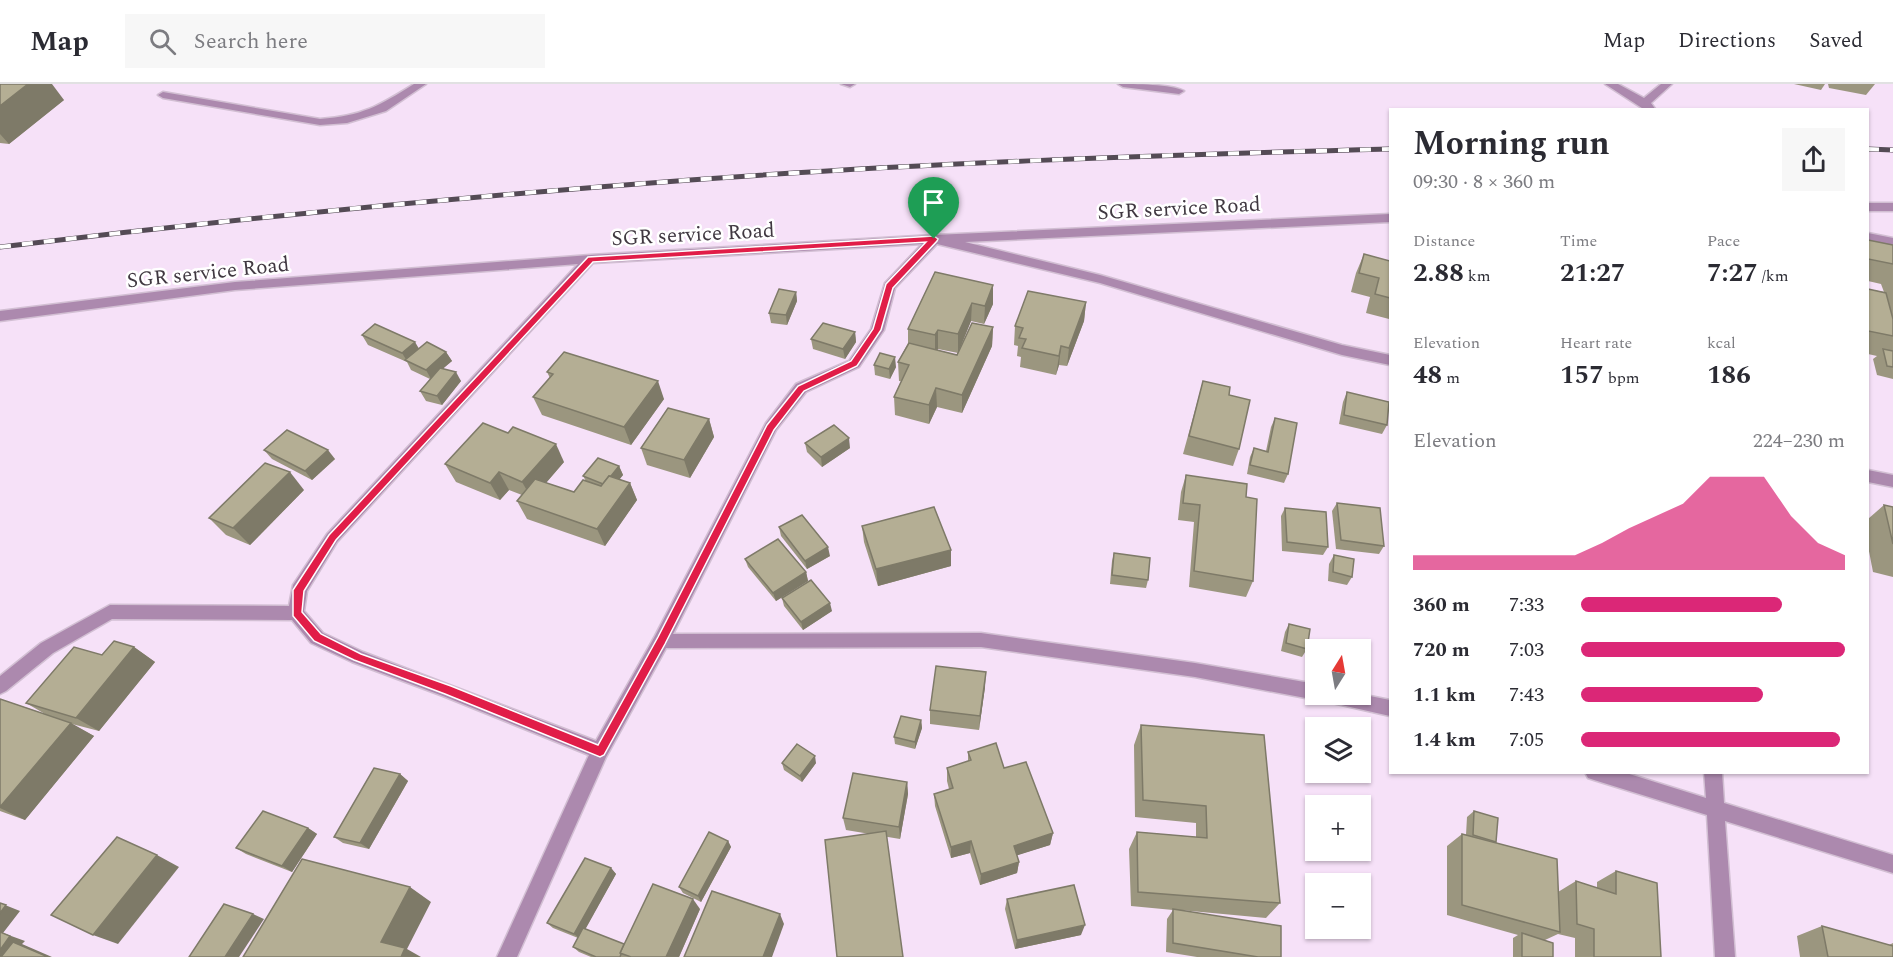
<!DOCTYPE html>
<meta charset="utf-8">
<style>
body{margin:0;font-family:Spectral,serif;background:#f7f7f7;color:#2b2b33;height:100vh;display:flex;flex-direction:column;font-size:22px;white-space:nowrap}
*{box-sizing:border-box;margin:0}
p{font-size:20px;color:#7c7c81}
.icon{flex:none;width:33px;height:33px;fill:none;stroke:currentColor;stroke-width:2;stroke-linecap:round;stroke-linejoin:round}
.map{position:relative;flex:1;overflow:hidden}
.sheet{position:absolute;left:1389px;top:24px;width:480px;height:666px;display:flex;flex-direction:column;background:#fff;border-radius:0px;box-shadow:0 2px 4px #0004}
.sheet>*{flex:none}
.needle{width:39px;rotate:11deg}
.buttons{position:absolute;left:1305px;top:555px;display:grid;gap:12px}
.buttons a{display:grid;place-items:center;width:66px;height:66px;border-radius:0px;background:#fff;box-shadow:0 2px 4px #0004;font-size:30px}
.pin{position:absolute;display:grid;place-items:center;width:51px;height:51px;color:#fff;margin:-62px -26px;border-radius:50% 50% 50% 0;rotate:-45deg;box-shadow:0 0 6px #0007}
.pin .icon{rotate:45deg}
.round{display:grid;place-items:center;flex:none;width:63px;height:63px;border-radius:0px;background:#f7f7f7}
.head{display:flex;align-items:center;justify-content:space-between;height:102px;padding:0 24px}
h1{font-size:33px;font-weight:700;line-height:45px}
.metrics{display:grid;grid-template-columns:repeat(3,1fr);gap:9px;height:102px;padding:6px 24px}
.metrics div{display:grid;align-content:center}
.metrics b{font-size:26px;font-weight:700}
.metrics small{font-size:16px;font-weight:400}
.metrics p{font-size:16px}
.chart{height:168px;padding:12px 24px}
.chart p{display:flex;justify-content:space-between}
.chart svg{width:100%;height:108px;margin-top:6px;fill:#db2777;opacity:.7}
ul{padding:0 24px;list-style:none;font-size:20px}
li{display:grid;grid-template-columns:96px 72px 1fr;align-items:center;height:45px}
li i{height:15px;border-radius:8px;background:#db2777}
header{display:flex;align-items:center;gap:36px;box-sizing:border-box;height:84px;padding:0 30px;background:#fff;border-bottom:2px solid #e1e1e2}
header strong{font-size:28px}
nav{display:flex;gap:33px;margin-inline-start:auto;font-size:21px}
.search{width:420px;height:54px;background:#f7f7f7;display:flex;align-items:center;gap:15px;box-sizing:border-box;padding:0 21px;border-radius:0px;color:#7c7c81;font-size:22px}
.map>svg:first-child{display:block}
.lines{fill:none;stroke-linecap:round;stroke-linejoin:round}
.minor-casing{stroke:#d2bfd3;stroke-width:3}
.minor{fill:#ac89ae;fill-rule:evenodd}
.rail-casing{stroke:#544b55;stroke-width:5}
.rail{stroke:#fff;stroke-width:4;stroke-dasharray:11;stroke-linecap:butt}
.wall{fill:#9b967f}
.shaded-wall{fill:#7e7a68}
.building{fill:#b4ae94;stroke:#7e7a68;stroke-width:1.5}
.route{fill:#e11d48;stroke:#fff;stroke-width:1.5;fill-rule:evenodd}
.labels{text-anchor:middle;stroke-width:5;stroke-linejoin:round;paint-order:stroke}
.street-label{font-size:21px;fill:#403841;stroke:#fff}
</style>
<header>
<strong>Map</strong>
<div class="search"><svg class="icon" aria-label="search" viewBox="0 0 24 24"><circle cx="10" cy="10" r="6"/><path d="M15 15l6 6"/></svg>Search here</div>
<nav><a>Map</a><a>Directions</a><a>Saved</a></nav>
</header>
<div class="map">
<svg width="1893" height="873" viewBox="0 0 1893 873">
<rect width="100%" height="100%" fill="#f6e1f8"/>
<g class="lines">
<defs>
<g id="minor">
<path d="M414 0H426L386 27 347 39 320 41 163 14 158 11 163 8 320 35C362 32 379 22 414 0Z"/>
<polygon points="841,0 855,0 850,3"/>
<path d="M1118 0C1134 0 1172 0 1184 7L1179 10 1123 3Z"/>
<polygon points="1605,0 1618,0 1644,14 1661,0 1672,0 1651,19 1656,26 1645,26"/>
<rect x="1868" y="119" width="25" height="8"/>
<path d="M1390 130V138L965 158 1100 191 1342 261 1390 271V281L1342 271 1100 199 937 160 895 204 884 246 859 283 806 308 776 346 673 550 981 549 1195 579 1316 600V610H1360L1390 616V632L1328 618 1321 614 1316 616 1195 593 981 563 666 564 606 673 517 873H497L589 671 443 612 352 578 311 559 292 536 112 535 53 569 6 607 0 610V592L41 559 110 521 289 522 293 501 327 450 578 180 235 206 0 237V227L235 198 590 171 934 151ZM922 160 885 199 871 245 849 277 796 300 766 339 655 552 596 657 363 568 323 549 304 527 307 507 337 458 593 179Z"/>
<polygon points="1868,149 1893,154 1893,162 1868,157"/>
<polygon points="1868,386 1893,391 1893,403 1868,398"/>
<polygon points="1585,688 1623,688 1706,714 1704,688 1722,688 1724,719 1893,771 1893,789 1725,737 1735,873 1715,873 1707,731 1594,696 1588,694"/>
</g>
</defs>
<!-- minor casing -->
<use href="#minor" class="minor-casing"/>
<!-- minor -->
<use href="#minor" class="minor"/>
<defs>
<g id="rail">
<polyline points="1868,65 1893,66"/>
<path d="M0 163C230 135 459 113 690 96 923 79 1157 71 1390 65"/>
</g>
</defs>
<!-- rail casing -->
<use href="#rail" class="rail-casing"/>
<!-- rail -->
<use href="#rail" class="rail"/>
</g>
<!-- wall -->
<g class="wall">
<polygon points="0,0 64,16 9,60 0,59"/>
<polygon points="1794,0 1825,0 1821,6"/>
<polygon points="1828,0 1875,0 1866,11 1829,4"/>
<polygon points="1868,156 1893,161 1893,295 1877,291 1873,275 1877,272 1868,270 1868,205 1884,208 1881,200 1868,197"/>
<polygon points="1364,170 1390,177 1390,232 1389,235 1366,229 1370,213 1351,208 1356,189"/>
<polygon points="935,188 993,220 984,240 971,237 958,269 938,265 937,266 957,271 993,243 992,262 962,329 937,323 929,340 895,331 894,313 901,297 899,297 898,278 908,259 908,245"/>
<polygon points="796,208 797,217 787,241 771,239 769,229"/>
<polygon points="1086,218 1084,237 1067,282 1059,281 1056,291 1020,283 1021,273 1017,272 1018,262 1014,261 1015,242"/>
<polygon points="855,248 856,258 845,275 813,265 811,255"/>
<polygon points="362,251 419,265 446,268 452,277 443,284 461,297 442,321 426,317 420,307 430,295 411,286 407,278 368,261"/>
<polygon points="874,281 896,283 890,295 875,291"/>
<polygon points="547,288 664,315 631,361 542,331 533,313 550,294"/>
<polygon points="1203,297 1229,311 1239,365 1233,382 1183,370"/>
<polygon points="1347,308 1387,341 1382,350 1339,340 1343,318"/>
<polygon points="1275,334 1288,390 1284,399 1247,390 1250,373 1254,364 1266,367 1271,343"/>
<polygon points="709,335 714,353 690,394 647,381 641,364"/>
<polygon points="805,359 850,364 822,383 807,368"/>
<polygon points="264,366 335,375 312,396 272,375"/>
<polygon points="564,378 546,399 574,408 586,397 583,392 619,382 623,391 619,395 630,399 637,416 605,462 527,435 517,417 522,411 509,406 500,416 456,398 445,380"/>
<polygon points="1186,391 1246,413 1253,497 1246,513 1189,503 1194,438 1178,436 1181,408"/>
<polygon points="304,406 250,461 226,451 209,434"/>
<polygon points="1337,419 1384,462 1379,470 1336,465 1332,427"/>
<polygon points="1884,421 1893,423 1893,493 1873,488 1868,462 1868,435"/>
<polygon points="1285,424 1328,463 1323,471 1282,467 1281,432"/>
<polygon points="862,442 951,466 951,482 878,502 864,458"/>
<polygon points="779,443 830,472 807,485 781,452"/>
<polygon points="1114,469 1148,496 1146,504 1110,500 1112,477"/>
<polygon points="1334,471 1352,493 1347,501 1328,497 1329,480"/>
<polygon points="745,475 806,488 808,497 776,517 748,483"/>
<polygon points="782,514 832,527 803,546 784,522"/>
<polygon points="1390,536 1390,560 1389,560"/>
<polygon points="1289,540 1307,565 1302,573 1281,567 1285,548"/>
<polygon points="134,563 155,578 99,647 72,640 94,652 25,736 0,727 0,615 45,630 26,619 102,571"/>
<polygon points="985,603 979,646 930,640 930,626"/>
<polygon points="921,636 922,644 915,665 895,660 894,653"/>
<polygon points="1141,641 1264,651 1280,819 1266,834 1180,826 1281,873 1197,873 1166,868 1167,835 1173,826 1131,822 1129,765 1137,748 1196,753 1196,739 1135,733 1134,661"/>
<polygon points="968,668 1004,684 1053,749 1050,761 1017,771 1019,778 1017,789 980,801 970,769 951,774 935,722 934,710 949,705 947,697 947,684 968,677"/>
<polygon points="782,679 816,679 802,698 784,686"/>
<polygon points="400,690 408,697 369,765 343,759 334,753"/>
<polygon points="907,698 908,710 900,755 846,746 843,734"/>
<polygon points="1474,727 1496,758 1495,759 1558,808 1576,797 1597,804 1597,798 1616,787 1661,873 1575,873 1575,854 1558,850 1545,856 1553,873 1513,873 1513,854 1518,851 1447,831 1447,762 1462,750 1466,751 1467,733"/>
<polygon points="308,744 317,750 292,788 246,770 236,764"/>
<polygon points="728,757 731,763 701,818 683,809 679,803"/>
<polygon points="611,784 616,790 585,845 624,860 700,825 679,873 591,873 579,868 573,863 578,854 553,844 547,839"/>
<polygon points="1007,815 1081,851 1015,865 1005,825"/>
<polygon points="1822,842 1889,861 1893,859 1893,873 1800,873 1797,852"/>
</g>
<!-- shaded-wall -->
<g class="shaded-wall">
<polygon points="28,0 52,0 64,16 9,60 0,50 0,22"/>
<polygon points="993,201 993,220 984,240 985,222"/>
<polygon points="796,208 797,217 787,241 786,231"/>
<polygon points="1086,218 1084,237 1067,282 1069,264"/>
<polygon points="972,219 971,237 958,269 958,250"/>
<polygon points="993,243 992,262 962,329 962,311"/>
<polygon points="938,246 938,265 935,270 935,251"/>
<polygon points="855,248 856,258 845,275 843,265"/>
<polygon points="415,258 421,268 407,277 402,269"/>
<polygon points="1061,262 1059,281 1056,291 1059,272"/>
<polygon points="446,268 452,277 431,295 426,286"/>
<polygon points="895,273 896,283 890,295 889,285"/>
<polygon points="456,288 461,297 442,321 437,312"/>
<polygon points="658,297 664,315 631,361 624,343"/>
<polygon points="936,304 937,323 929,340 929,321"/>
<polygon points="709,335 714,353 690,394 684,376"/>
<polygon points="849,354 850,364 822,383 821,373"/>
<polygon points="556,360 564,378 532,415 522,398"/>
<polygon points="328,366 335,375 312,396 305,387"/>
<polygon points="619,382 623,391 609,409 605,400"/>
<polygon points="290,388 304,406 250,461 233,444"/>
<polygon points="499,388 509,406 500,416 490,399"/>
<polygon points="630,399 637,416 605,462 597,445"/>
<polygon points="828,463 830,472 807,485 805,477"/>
<polygon points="951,466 951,482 878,502 876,485"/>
<polygon points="806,488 808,497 776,517 773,509"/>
<polygon points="830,519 832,527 803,546 801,538"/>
<polygon points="134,563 155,578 99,647 76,634"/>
<polygon points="986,588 985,603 979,646 980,632"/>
<polygon points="921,636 922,644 915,665 915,658"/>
<polygon points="71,639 94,652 25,736 0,724 0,723"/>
<polygon points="815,672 816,679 802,698 800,692"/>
<polygon points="400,690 408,697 369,765 360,759"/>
<polygon points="907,698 908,710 900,755 899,743"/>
<polygon points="308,744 317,750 292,788 282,782"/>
<polygon points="1053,749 1050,761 1012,773 1014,762"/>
<polygon points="728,757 731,763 701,818 698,812"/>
<polygon points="971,757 970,769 951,774 951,763"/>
<polygon points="157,771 179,783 118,860 93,851"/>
<polygon points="1019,778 1017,789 980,801 981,790"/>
<polygon points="611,784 616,790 580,855 574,850"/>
<polygon points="410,803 431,818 407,865 421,873 401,873 381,858"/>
<polygon points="693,815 700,825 679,873 666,873"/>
<polygon points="0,819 20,827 3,849 25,857 22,860 52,873 0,873"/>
<polygon points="253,830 264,835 239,873 225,873"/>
<polygon points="780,830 784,840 772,873 763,873"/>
<polygon points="1085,841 1081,851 1015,865 1017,856"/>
</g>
<!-- building -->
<g class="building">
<polygon points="0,0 28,0 0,22"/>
<polygon points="1868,156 1893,161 1893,180 1868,175"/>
<polygon points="1364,170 1390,177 1390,214 1375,210 1379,194 1359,189"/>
<polygon points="935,188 993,201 985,222 972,219 958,250 938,246 935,251 908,245"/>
<polygon points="779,205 796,208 786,231 769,229"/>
<polygon points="1868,205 1886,209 1893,235 1893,252 1868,247"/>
<polygon points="1028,207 1086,218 1069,264 1061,262 1059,272 1022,264 1026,255 1019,254 1023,244 1015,242"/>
<polygon points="823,239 855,248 843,265 811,255"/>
<polygon points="972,239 993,243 962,311 936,304 929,321 894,313 909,281 898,278 909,259 957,271"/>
<polygon points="375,240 415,258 402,269 362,251"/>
<polygon points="427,258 446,268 426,286 405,276"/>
<polygon points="1883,265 1893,267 1893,283 1887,282"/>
<polygon points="564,268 658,297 624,343 533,313 553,290 547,288"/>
<polygon points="880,269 895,273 889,285 874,281"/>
<polygon points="440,284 456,288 437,312 420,307"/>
<polygon points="1203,297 1230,303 1229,311 1250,316 1239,365 1189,352"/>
<polygon points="1347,308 1389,318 1387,341 1344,331"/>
<polygon points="668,324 709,335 684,376 641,364"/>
<polygon points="1275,334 1297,339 1288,390 1250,381 1254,364 1268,368"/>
<polygon points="483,339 508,349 513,343 556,360 522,398 499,388 490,399 445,380"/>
<polygon points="834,341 849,354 821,373 805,359"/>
<polygon points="287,346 328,366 305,387 264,366"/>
<polygon points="598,374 619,382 611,392 609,392 603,400 583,392"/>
<polygon points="265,379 290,388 233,444 209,434"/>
<polygon points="1186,391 1247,400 1246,413 1257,415 1253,497 1194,487 1200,421 1183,419"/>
<polygon points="609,392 630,399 597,445 517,417 535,395 574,408 583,396 601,402"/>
<polygon points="1337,419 1380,424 1384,462 1341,456"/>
<polygon points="1884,421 1893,423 1893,460"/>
<polygon points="934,423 951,466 876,485 862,442"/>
<polygon points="1285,424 1326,428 1328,463 1287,458"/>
<polygon points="802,431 828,463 805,477 779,443"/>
<polygon points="778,455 806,488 773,509 745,475"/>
<polygon points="1114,469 1150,474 1148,496 1112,491"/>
<polygon points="1334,471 1354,475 1352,493 1333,488"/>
<polygon points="811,496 830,519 801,538 782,514"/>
<polygon points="1289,540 1310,545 1307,565 1286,559"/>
<polygon points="114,557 134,563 76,634 26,619 74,563 102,571"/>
<polygon points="936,582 986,588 980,632 930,626"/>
<polygon points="0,615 71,639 0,723"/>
<polygon points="901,632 921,636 915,658 894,653"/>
<polygon points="1141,641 1264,651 1280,819 1138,808 1137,748 1207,754 1206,722 1143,716"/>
<polygon points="996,659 1004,684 1026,678 1053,749 1014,762 1019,778 981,790 971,757 951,763 934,710 953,704 947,684 971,676 968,668"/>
<polygon points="797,660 815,672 800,692 782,679"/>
<polygon points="374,684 400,690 360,759 334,753"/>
<polygon points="853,689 907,698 899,743 843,734"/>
<polygon points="263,727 308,744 282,782 236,764"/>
<polygon points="1474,727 1498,734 1496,758 1473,751"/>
<polygon points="886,747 903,873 837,873 825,756"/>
<polygon points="709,748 728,757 698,812 679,803"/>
<polygon points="1462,750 1557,775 1560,848 1462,821"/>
<polygon points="117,753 157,771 93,851 51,831"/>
<polygon points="585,774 611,784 574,850 547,839"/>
<polygon points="302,775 410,803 381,858 405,864 401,873 243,873"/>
<polygon points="1616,787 1657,799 1661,873 1594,873 1594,845 1577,840 1576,797 1616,810"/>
<polygon points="653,800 693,815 666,873 631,873 620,869"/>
<polygon points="1074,801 1085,841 1017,856 1007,815"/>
<polygon points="712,807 780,830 763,873 684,873"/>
<polygon points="0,819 6,821 0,829"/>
<polygon points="224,820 253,830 225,873 189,873"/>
<polygon points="1173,825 1281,842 1281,873 1258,873 1173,859"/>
<polygon points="1822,842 1893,862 1893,873 1828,873"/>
<polygon points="583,844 624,860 620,869 621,870 620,873 596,873 573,863"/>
<polygon points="0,848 10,852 0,866"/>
<polygon points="1522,849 1553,859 1553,873 1522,873"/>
<polygon points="13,858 48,873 1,873"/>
</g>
<!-- route -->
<path class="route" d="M934 152 938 155 937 157 893 204 881 246 857 282 804 307 774 346 665 560 604 671 600 673 445 610 354 576 314 557 293 532V506L329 451 588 173ZM926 158 886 200 873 245 851 277 798 302 767 341 658 553 598 661 451 602 361 570 321 550 302 528 304 507 336 456 593 178Z"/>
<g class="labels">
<!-- street labels -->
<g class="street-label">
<text transform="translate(1179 124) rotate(-3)" y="7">SGR service Road</text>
<text transform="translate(693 150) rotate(-3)" y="7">SGR service Road</text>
<text transform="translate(208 188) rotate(-6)" y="7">SGR service Road</text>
</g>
</g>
</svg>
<div class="buttons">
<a><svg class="needle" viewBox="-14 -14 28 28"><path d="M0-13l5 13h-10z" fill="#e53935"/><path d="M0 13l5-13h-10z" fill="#7c7c81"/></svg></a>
<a><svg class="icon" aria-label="layers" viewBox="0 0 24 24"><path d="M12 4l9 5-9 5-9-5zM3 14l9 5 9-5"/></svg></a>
<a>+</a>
<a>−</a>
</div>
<div class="pin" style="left:934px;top:155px;background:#1e9e55"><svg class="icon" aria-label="arrive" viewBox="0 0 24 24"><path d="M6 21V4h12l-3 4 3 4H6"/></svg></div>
<section class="sheet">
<div class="head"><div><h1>Morning run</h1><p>09:30 · 8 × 360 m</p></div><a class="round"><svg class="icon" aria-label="share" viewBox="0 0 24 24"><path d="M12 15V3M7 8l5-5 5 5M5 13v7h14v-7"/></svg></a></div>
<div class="metrics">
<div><p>Distance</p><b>2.88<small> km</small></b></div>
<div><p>Time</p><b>21:27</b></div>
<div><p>Pace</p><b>7:27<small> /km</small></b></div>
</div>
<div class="metrics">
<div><p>Elevation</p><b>48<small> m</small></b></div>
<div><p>Heart rate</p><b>157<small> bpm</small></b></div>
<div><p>kcal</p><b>186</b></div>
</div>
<div class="chart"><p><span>Elevation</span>224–230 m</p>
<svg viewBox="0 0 160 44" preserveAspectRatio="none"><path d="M0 44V38L10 38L20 38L30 38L40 38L50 38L60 38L70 33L80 27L90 22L100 17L110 6L120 6L130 6L140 22L150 33L160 38V44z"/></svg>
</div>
<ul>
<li><b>360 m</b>7:33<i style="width:76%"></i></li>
<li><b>720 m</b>7:03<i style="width:100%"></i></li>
<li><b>1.1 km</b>7:43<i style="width:69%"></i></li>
<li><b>1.4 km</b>7:05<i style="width:98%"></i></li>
</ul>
</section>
</div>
